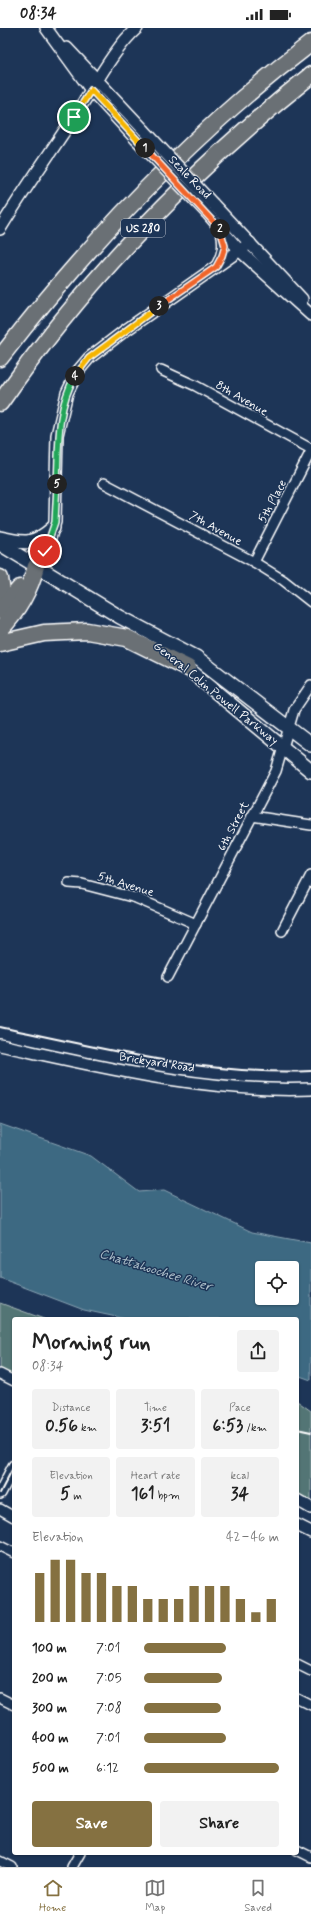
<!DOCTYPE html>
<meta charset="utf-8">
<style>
body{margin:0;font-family:Mynerve,sans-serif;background:#f2f2f2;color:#222;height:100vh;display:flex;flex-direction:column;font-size:15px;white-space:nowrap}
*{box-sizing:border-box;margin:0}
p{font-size:13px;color:#767676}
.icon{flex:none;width:22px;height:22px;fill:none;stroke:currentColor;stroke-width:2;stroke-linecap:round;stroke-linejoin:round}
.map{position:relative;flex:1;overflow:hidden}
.drawer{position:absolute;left:12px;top:1289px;width:287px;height:538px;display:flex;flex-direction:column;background:#fff;border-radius:4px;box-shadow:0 1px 3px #0004}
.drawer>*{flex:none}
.fabs{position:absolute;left:255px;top:1233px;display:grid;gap:8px}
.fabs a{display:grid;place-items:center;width:44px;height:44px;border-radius:4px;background:#fff;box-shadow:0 1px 3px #0004;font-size:20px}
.pin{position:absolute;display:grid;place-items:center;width:34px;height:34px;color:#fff;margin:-17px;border:2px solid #fff;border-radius:50%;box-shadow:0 1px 4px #0007}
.km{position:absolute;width:20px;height:20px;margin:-10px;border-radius:50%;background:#222;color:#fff;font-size:11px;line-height:20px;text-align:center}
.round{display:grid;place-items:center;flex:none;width:42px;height:42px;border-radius:4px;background:#f2f2f2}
.headline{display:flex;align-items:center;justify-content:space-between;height:68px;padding:0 20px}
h1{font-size:22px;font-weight:700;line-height:30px}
.stats{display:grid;grid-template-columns:repeat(3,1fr);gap:6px;height:68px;padding:4px 20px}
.stats div{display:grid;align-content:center;border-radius:4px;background:#f2f2f2;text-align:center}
.stats b{font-size:17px;font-weight:700}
.stats small{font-size:11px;font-weight:400}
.stats p{font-size:11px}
.chart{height:112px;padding:8px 20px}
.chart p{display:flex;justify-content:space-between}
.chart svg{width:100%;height:72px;margin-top:4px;stroke:#857141;stroke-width:6}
.primary-button{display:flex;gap:8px;margin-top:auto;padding:8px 20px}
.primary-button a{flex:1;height:46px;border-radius:4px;background:#857141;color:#fff;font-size:16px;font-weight:700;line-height:46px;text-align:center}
.primary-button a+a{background:#f2f2f2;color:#222}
ul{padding:0 20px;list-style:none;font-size:13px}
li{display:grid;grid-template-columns:64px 48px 1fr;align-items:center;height:30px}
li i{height:10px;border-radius:5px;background:#857141}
.status{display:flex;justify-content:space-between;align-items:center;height:28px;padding:0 20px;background:#fff;direction:ltr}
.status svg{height:11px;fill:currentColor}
.dock{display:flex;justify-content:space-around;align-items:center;height:56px;border-top:1px solid #e0e0e0;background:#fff;font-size:11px;color:#767676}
.dock a{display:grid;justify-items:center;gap:2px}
.dock .selected{color:#857141}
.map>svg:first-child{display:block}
.green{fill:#537474;stroke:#a9baba}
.water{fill:#3d6982;stroke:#8ba5b4;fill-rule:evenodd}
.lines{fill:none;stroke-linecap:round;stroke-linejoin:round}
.minor-casing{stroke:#fff;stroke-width:12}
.tertiary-casing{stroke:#fff;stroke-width:14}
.secondary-casing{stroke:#fff;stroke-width:16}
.motorway-casing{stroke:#fff;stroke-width:19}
.minor{stroke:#1d3557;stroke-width:9}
.tertiary{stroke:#1d3557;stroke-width:11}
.secondary{stroke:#1d3557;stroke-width:13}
.motorway{stroke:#6a7074;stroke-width:16}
.rail{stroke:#fff;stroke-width:2}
.tertiary-bridge-casing{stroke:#fff;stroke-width:14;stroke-linecap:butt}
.tertiary-bridge{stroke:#1d3557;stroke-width:11}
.split-1-casing{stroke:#fff;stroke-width:8}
.split-2-casing{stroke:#fff;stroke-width:8}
.split-3-casing{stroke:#fff;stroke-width:8}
.split-4-casing{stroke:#fff;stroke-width:8}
.split-5-casing{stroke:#fff;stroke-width:8}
.split-6-casing{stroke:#fff;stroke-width:8}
.split-1{stroke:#f5b400;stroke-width:5}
.split-2{stroke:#f0652b;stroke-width:5}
.split-3{stroke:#f0652b;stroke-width:5}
.split-4{stroke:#f5b400;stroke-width:5}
.split-5{stroke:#22a559;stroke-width:5}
.split-6{stroke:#22a559;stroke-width:5}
.labels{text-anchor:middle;stroke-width:3;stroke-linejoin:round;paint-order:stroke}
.shield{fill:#1d3557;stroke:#bbc2cd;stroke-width:1}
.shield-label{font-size:11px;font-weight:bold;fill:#fff}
.street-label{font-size:12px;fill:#fff;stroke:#1d3557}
.water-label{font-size:13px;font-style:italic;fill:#b1c3cd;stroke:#1d3557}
</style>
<div class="status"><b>08:34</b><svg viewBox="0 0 49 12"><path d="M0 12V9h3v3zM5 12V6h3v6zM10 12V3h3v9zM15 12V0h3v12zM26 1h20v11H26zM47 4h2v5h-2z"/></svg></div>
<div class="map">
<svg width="311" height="1839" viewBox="0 0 311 1839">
<rect width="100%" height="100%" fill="#1d3557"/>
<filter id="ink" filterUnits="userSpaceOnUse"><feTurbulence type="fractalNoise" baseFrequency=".025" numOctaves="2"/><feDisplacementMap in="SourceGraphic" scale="8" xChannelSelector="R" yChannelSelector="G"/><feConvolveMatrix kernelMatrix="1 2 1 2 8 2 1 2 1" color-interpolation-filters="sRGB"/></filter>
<g filter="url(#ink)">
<!-- green -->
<g class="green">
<polygon points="0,1275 44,1291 14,1291 14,1349 0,1342"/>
<polygon points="297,1373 311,1383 311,1475 297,1467"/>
</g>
<!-- water -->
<path class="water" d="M0 1096 91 1128 139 1164 164 1162 252 1204 311 1215V1352L297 1347V1291H126L84 1282 0 1250ZM262 1240H292V1270H262Z"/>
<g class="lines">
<defs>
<g id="minor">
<polyline points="161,342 196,358 311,421"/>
<polyline points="104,455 254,534 283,552 311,574"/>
<polyline points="254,534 311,423"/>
<polyline points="252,788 311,797"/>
<polyline points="69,855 82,856 136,870 196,896"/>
<polyline points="282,903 311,847"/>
<polyline points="168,949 276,743 294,682 311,657"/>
<polyline points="0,1346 14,1353"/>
<polyline points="0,1481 14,1489"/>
<polyline points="0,1518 14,1525"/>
<polyline points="297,1636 311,1643"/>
<polyline points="0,1670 14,1677"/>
<polyline points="297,1670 311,1677"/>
<polyline points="297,1822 311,1829"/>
<polyline points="0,1833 12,1839"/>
<polyline points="72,1839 80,1825"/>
</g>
<g id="tertiary">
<polyline points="46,0 91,62 136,111"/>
<polyline points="67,20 144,102"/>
<polyline points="213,176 302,271"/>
<polyline points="207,185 240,223 311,287"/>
<path d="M0 201C24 161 52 123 77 84 94 59 115 19 137 0"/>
<path d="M217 238C224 225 225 217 222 203"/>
<polyline points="36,538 47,520 55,494 57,407 67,365 78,343 89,330 123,304 250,215"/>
<path d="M0 1017C102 1039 206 1065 311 1061"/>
<polyline points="0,1465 14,1438"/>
<polyline points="297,1472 311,1480"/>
<polyline points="297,1497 311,1504"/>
</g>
<g id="secondary">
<path d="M0 510C25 516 34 517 53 500"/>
<polyline points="0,516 120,589 196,629 311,717"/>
<polyline points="180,634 311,743"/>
</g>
<g id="motorway">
<path d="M0 330C91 212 192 105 311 15"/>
<path d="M0 375C86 251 193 141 311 47"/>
<polyline points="0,550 2,565 0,571"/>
<polyline points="0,583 20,560"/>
<path d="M0 602C17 584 30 562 36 538"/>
<polyline points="0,615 44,605 87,603 127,610 188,640"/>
</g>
</defs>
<!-- minor casing -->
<use href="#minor" class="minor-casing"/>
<!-- tertiary casing -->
<use href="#tertiary" class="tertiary-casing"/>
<!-- secondary casing -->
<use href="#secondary" class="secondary-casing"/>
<!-- motorway casing -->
<use href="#motorway" class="motorway-casing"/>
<!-- minor -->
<use href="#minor" class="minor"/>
<!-- tertiary -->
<use href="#tertiary" class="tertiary"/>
<!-- secondary -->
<use href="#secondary" class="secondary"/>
<!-- motorway -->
<use href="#motorway" class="motorway"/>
<!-- rail -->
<g class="rail">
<path d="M0 999C102 1020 206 1048 311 1043"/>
<polyline points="297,1401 311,1404"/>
<polyline points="0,1465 14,1438"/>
</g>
<defs>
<g id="tertiary-bridge">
<polyline points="144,102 213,176"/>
<polyline points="136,111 207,185"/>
</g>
</defs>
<!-- tertiary-bridge casing -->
<use href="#tertiary-bridge" class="tertiary-bridge-casing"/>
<!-- tertiary-bridge -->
<use href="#tertiary-bridge" class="tertiary-bridge"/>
</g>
</g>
<g class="lines" filter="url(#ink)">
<defs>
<polyline id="split-1" points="74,89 91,62 145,120"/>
<polyline id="split-2" points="145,120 220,201"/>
<polyline id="split-3" points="159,278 216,239 222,228 225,218 220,201"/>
<polyline id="split-4" points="75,348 89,330 159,278"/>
<path id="split-5" d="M57 456C59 418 56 382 75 348"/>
<polyline id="split-6" points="45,523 55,494 57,456"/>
</defs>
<!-- split-1 casing -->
<use href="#split-1" class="split-1-casing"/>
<!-- split-2 casing -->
<use href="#split-2" class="split-2-casing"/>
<!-- split-3 casing -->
<use href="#split-3" class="split-3-casing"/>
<!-- split-4 casing -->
<use href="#split-4" class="split-4-casing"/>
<!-- split-5 casing -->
<use href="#split-5" class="split-5-casing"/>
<!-- split-6 casing -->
<use href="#split-6" class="split-6-casing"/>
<!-- split-1 -->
<use href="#split-1" class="split-1"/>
<!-- split-2 -->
<use href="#split-2" class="split-2"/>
<!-- split-3 -->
<use href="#split-3" class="split-3"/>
<!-- split-4 -->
<use href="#split-4" class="split-4"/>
<!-- split-5 -->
<use href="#split-5" class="split-5"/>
<!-- split-6 -->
<use href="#split-6" class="split-6"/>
</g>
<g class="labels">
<!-- shield labels -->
<rect class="shield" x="121" y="191" width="44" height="18" rx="3"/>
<g class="shield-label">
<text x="143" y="204">US 280</text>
</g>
<!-- street labels -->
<g class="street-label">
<text transform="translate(190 149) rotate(46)" y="4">Seale Road</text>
<text transform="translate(242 370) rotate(30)" y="4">8th Avenue</text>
<text transform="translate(272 473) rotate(-62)" y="4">5th Place</text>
<text transform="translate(216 500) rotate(29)" y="4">7th Avenue</text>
<text transform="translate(216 665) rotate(39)" y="4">General Colin Powell Parkway</text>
<text transform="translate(233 798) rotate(-62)" y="4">6th Street</text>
<text transform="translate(126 856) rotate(17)" y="4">5th Avenue</text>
<text transform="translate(157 1034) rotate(9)" y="4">Brickyard Road</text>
</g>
<!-- water labels -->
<g class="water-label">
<text transform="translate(156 1241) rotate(17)" y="5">Chattahoochee River</text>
</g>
</g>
</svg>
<div class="fabs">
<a><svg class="icon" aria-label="locate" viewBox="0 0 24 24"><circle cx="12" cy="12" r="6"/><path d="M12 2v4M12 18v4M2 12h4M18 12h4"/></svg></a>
</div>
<div class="pin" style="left:74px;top:89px;background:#1e9e55"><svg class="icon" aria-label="arrive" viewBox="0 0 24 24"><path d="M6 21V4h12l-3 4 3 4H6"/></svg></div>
<div class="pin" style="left:45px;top:523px;background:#d93025"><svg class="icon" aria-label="check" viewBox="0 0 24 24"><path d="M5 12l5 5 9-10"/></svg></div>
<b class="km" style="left:145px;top:120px">1</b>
<b class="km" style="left:220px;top:201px">2</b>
<b class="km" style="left:159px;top:278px">3</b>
<b class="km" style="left:75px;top:348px">4</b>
<b class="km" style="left:57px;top:456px">5</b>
<section class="drawer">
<div class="headline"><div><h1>Morning run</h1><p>08:34</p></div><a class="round"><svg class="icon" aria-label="share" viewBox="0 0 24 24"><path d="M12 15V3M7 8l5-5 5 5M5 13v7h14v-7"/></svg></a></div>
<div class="stats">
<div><p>Distance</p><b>0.56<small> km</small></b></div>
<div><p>Time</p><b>3:51</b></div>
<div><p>Pace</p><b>6:53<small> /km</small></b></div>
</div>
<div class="stats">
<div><p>Elevation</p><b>5<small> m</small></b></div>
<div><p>Heart rate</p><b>161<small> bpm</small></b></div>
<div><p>kcal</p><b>34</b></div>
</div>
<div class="chart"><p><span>Elevation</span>42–46 m</p>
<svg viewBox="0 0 160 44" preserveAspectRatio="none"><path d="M5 44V14M15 44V6M25 44V6M35 44V14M45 44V14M55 44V22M65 44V22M75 44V30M85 44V30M95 44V30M105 44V22M115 44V22M125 44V22M135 44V30M145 44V38M155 44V30"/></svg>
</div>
<ul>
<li><b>100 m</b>7:01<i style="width:61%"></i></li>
<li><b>200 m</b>7:05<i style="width:58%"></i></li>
<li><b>300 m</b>7:08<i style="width:57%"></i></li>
<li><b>400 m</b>7:01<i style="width:61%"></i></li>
<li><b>500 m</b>6:12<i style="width:100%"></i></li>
</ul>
<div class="primary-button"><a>Save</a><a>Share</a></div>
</section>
</div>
<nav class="dock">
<a class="selected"><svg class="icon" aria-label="home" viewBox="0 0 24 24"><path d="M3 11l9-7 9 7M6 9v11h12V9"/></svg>Home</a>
<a><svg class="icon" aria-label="map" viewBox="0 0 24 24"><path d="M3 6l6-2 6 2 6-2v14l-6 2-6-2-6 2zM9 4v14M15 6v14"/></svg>Map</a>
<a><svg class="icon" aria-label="saved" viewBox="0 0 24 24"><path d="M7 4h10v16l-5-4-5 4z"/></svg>Saved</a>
</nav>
